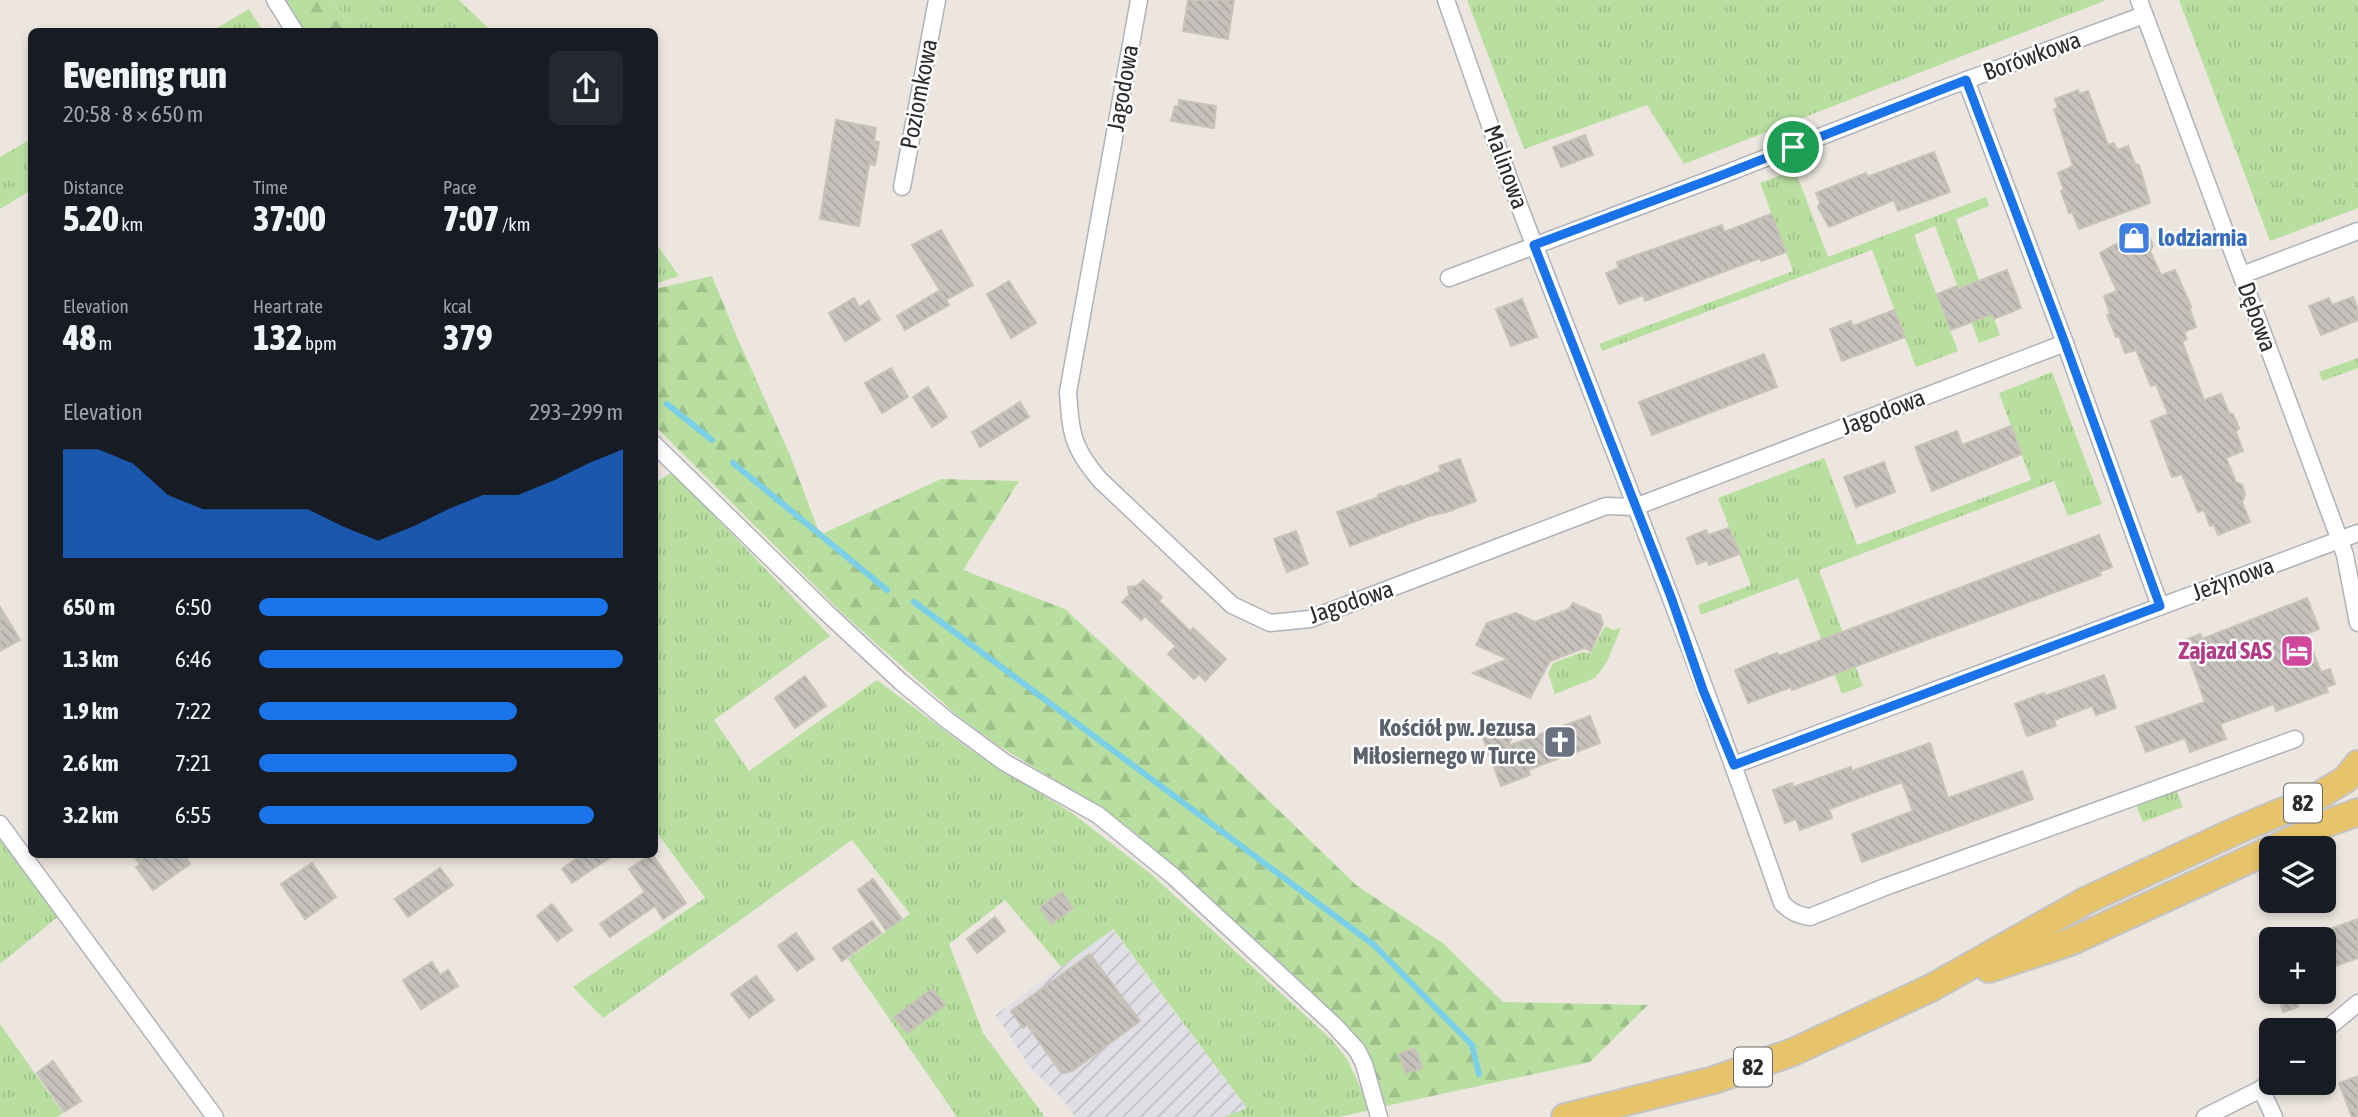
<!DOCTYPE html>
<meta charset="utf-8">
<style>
body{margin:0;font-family:"Asap Condensed",sans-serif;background:#242831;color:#f1f3f6;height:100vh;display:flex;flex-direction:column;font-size:26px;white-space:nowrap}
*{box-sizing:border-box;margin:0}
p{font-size:23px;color:#9ea1a6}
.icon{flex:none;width:38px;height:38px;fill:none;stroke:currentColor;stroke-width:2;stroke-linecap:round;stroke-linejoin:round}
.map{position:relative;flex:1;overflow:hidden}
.side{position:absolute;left:28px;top:28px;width:630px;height:830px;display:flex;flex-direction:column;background:#171b24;border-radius:10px;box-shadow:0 4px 10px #0003}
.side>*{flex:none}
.controls{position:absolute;left:2259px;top:836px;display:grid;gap:14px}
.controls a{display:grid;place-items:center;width:77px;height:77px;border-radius:10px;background:#171b24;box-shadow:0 4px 10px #0003;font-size:35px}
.pin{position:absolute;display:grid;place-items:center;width:60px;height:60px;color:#fff;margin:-30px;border:4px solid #fff;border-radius:50%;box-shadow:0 2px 7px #0007}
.round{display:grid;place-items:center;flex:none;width:74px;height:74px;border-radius:10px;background:#242831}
.summary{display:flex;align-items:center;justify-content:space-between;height:119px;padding:0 35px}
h1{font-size:38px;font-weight:800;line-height:52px}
.metrics{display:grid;grid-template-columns:repeat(3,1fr);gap:10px;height:119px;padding:7px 35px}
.metrics div{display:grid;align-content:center}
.metrics b{font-size:35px;font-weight:800}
.metrics small{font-size:19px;font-weight:400}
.metrics p{font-size:19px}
.chart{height:196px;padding:14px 35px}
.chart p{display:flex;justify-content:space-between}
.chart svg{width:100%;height:126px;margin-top:7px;fill:#1a73e8;opacity:.7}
ul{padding:0 35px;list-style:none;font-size:23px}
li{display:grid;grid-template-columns:112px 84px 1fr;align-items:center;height:52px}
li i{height:18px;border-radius:9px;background:#1a73e8}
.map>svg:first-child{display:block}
.industrial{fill:url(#industrial-furrows)}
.grass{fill:url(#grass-tufts)}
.forest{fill:url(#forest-firs)}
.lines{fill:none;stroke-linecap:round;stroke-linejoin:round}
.stream{stroke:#7bcfe6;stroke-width:6}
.building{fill:url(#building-back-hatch);stroke:#c8c2b9;stroke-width:2}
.minor-casing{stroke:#b0b2bb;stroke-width:19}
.primary-casing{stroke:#c4c4c4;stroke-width:30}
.minor{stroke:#fff;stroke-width:16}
.primary{stroke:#e7c46a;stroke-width:26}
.route-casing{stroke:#fff;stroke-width:14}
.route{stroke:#1a73e8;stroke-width:9}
.labels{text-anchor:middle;stroke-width:5;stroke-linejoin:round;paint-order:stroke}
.shield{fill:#fff;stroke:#6b6b6b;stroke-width:2}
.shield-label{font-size:23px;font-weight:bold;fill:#2c2c2c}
.street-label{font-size:24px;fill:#2c2c2c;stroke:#fff}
.shop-label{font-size:24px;font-weight:bold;fill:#366cbe;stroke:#fff;text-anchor:start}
.hotel-label{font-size:24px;font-weight:bold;fill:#b23c85;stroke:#fff;text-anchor:end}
.worship-label{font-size:24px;font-weight:bold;fill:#5b616d;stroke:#fff;text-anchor:end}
</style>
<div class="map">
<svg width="2358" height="1117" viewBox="0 0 2358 1117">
<defs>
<pattern id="industrial-furrows" width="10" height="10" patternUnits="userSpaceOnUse" patternTransform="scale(1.75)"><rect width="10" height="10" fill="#e1dfe6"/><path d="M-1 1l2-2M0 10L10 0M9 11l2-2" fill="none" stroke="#c1c0c5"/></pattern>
<pattern id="grass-tufts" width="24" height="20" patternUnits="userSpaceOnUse" patternTransform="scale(1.75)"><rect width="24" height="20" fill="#b8dfa0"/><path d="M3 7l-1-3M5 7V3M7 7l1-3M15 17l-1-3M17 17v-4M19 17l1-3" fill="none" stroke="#9ec08a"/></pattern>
<pattern id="forest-firs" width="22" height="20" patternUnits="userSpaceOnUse" patternTransform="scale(1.75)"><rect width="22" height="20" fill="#b8dfa0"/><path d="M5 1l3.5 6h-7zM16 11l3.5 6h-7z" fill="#9ec08a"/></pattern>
<pattern id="building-back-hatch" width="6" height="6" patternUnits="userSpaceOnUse" patternTransform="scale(1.75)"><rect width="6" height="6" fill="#c5c1bb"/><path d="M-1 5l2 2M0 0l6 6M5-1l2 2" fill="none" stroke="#a9a6a1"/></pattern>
</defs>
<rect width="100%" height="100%" fill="#ece6df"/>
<!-- industrial -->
<polygon class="industrial" points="1112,929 1247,1108 1224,1117 1075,1117 1063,1099 1030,1067 996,1015"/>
<!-- grass -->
<g class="grass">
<polygon points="334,0 459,0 491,31 352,31"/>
<polygon points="1467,0 2104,0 2104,1 1684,164 1647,105 1524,149"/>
<polygon points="2179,0 2358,0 2358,208 2270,241"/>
<polygon points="249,9 263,31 212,31"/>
<polygon points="31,139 31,190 0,209 0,157"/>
<polygon points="1795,170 1828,257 1986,197 1989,206 1956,219 2000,335 1979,343 1935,226 1914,235 1958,351 1916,367 1872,250 1602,351 1599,344 1793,271 1760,183"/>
<polygon points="655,242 679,276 655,284"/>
<polygon points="2358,358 2358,368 2322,381 2319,372"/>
<polygon points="2052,372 2102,504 2068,516 2054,481 1819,570 1863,686 1842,694 1798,578 1701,615 1698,605 1751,585 1718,498 1824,458 1857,545 2031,480 1999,393"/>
<polygon points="672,472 830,636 714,720 749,771 877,680 972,751 1072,813 1151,874 1332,1040 1347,1059 1371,1110 1339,1117 1224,1117 1247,1108 1113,929 1061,967 1005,900 949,944 983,1033 1045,1117 957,1117 848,959 910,914 852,840 603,1018 573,987 705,898 655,830 654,484"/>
<polygon points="1605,626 1613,630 1621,628 1607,662 1595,678 1555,694 1548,673 1553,663 1582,652 1591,653"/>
<polygon points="2176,789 2183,807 2143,822 2136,805"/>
<polygon points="2,838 60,915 0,964 0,839"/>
<polygon points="0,1024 63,1113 57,1117 0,1117"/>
</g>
<!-- forest -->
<g class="forest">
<polygon points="285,0 334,0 352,31 305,31"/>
<polygon points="712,276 736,335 790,455 820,535 941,479 1019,481 963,570 1065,609 1201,735 1356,885 1444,944 1503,1002 1648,1005 1590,1062 1386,1106 1360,1040 1200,893 1120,823 1076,793 996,744 957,715 843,614 655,426 655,289"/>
</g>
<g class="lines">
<!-- stream -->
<g class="stream">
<polyline points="667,404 712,440"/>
<polyline points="733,463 887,590"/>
<polyline points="914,602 1374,945 1472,1045 1479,1074"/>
</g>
</g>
<!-- building -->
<g class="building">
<polygon points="1188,0 1234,0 1228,39 1183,31"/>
<polygon points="2078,90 2079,94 2088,91 2108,145 2114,143 2117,150 2128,146 2135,164 2139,165 2150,203 2079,229 2072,212 2069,213 2061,191 2064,190 2058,173 2073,166 2054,109 2058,108 2055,99"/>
<polygon points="1179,100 1216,106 1214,128 1171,121 1175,106 1179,106"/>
<polygon points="836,120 876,128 874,141 879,142 875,165 869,164 859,226 820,219"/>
<polygon points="1585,135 1593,155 1561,167 1553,147"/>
<polygon points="1934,152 1950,192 1898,211 1894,200 1829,227 1818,207 1820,202 1816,193 1866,173 1867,177"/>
<polygon points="1771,214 1786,252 1761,261 1760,258 1645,301 1643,295 1619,304 1606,273 1619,268 1617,262 1722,225 1724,232"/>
<polygon points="2146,228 2153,246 2150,251 2161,275 2175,270 2191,306 2190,310 2196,327 2184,332 2187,339 2182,341 2204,400 2221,394 2229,413 2233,414 2239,428 2236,432 2243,451 2226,458 2236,482 2242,485 2245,495 2242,502 2250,522 2218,535 2214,524 2210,526 2204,510 2198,512 2182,474 2172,477 2151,421 2168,414 2156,384 2151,386 2136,350 2125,353 2119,336 2116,337 2107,315 2110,314 2104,296 2117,291 2100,253"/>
<polygon points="941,230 973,285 946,300 912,245"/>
<polygon points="2007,270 2021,308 1994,319 1992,314 1951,330 1937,294 1957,286 1958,289"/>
<polygon points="1009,281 1036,323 1011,338 987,294"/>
<polygon points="940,290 949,305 905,330 897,316"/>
<polygon points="2353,297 2358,310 2358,320 2321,335 2309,306 2329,298 2332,305"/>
<polygon points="854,298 859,307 869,301 880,320 845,341 829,313"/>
<polygon points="1522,299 1537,337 1511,346 1496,309"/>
<polygon points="1894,310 1905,337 1842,361 1830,329 1851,321 1853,326"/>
<polygon points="1764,354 1777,387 1652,435 1639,402"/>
<polygon points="891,368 908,397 882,413 865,383"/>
<polygon points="928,387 947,417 932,427 913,397"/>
<polygon points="1020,402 1029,417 980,447 972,432"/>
<polygon points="2011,426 2022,454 1932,491 1915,447 1957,431 1962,445"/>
<polygon points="1460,459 1476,501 1447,512 1429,516 1350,546 1337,512 1379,497 1378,495 1401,486 1401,488 1441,471 1439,466"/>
<polygon points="1884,462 1895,492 1856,507 1844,477"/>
<polygon points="1729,528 1740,554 1709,565 1707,560 1697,564 1687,538 1706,530 1708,535"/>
<polygon points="1296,531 1308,564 1287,572 1274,539"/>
<polygon points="2099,535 2112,567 2099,572 2101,575 1792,690 1791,687 1748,703 1735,670 1777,653 1779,656"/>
<polygon points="1143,580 1162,597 1159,601 1190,631 1193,628 1226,659 1205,681 1199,674 1194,679 1168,654 1176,646 1145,616 1141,620 1122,602 1129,595 1128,587 1137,586"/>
<polygon points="2307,598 2319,629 2306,634 2321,672 2330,669 2335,684 2326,687 2328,692 2276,711 2274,704 2220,724 2226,739 2190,752 2185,738 2146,752 2136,727 2205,702 2183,641 2200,634 2202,639"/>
<polygon points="1573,603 1600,615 1603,624 1591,651 1584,648 1550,661 1530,698 1473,673 1508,659 1476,645 1487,623 1516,613 1535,622 1569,609"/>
<polygon points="0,607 20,640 0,651"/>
<polygon points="2104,675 2116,708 2096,715 2092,706 2054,720 2056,726 2027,736 2015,704 2044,693 2045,696"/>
<polygon points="805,676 826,706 795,728 775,698"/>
<polygon points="1590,716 1600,743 1528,770 1530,775 1501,786 1482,735 1519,722 1508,746"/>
<polygon points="1930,743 1948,798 2022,771 2033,799 1862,862 1852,834 1913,811 1902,782 1829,809 1832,818 1800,830 1796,819 1785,823 1773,790 1792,783 1793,787 1851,767 1852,771"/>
<polygon points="133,854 183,854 190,864 153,890 136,867 140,865"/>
<polygon points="583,854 615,854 572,883 562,869"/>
<polygon points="652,854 686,903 663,919 655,906 610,937 600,924 645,892 629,869"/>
<polygon points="312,863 336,897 305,919 281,884"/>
<polygon points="440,868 453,885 408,917 395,899"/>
<polygon points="873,879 902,919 886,930 858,890"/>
<polygon points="1062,892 1073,908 1051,924 1040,907"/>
<polygon points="552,904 572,930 557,941 537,916"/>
<polygon points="995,917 1005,931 977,953 967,939"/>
<polygon points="2358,919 2358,958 2324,970 2324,931"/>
<polygon points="872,921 881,933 842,961 833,948"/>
<polygon points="796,933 814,959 797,971 778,946"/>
<polygon points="1090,954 1140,1021 1072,1071 1065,1073 1061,1072 1027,1025 1023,1028 1011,1011"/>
<polygon points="432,962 440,975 448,970 458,986 421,1009 403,980"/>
<polygon points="756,976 774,1000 749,1018 731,994"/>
<polygon points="932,989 945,1005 907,1033 894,1017"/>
<polygon points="2276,992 2292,992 2298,1007 2283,1012"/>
<polygon points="1415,1048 1422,1068 1406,1073 1399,1054"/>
<polygon points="53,1061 81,1101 64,1112 37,1073"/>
<polygon points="2358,1076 2358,1117 2352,1117 2339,1083"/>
</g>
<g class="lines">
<defs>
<g id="minor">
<polyline points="275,0 295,32"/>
<path d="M1139 0 1068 392C1071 434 1072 447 1100 480L1232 605 1270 623 1310 619 1606 506 1635 507 2065 343"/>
<path d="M1446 0C1475 81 1502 164 1534 244 1619 463 1705 681 1782 903 1791 912 1797 915 1810 917L1885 887 2295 739"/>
<polyline points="2139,0 2339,538 2345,555 2358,623"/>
<polyline points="1966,80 2065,343 2160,606"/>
<polyline points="902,187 937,0"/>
<polyline points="2242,275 2358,231"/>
<polyline points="1449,278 1717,177 1945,88 2144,15"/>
<polyline points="654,444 827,613 901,682 947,720 1004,762 1098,815 1173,876 1334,1025 1357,1050 1364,1064 1379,1117"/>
<polyline points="1734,765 2358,533"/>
<polyline points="0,824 215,1117"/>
<polyline points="2324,1031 2358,1003"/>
<polyline points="2261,1089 2274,1117"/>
<polyline points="2205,1117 2261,1089 2272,1080"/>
</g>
<g id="primary">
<polyline points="2273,849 2325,824 2358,812"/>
<polyline points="1989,969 2070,942 2272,849"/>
<polyline points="1565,1117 1714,1080 1793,1052 1931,988 2087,900 2240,829 2315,798 2346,779 2358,764"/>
</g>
</defs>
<!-- minor casing -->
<use href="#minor" class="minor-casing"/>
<!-- primary casing -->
<use href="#primary" class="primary-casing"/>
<!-- minor -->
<use href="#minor" class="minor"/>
<!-- primary -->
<use href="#primary" class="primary"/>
</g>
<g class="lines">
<defs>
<polygon id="route" points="1966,80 2065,343 2160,606 1734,765 1703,690 1671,597 1534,245 1717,177"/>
</defs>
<!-- route casing -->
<use href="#route" class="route-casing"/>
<!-- route -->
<use href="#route" class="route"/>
</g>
<!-- icons -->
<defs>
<symbol id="shop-square" viewBox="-11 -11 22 22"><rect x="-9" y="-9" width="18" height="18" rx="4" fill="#3f7fe0" stroke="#fff"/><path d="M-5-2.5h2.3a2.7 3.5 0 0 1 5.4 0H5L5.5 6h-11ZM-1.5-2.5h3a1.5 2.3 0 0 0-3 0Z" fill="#fff"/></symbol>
<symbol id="hotel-square" viewBox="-11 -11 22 22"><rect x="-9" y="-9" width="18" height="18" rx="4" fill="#d1479c" stroke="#fff"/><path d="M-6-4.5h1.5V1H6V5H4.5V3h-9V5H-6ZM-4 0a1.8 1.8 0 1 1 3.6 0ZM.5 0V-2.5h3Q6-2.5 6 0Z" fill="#fff"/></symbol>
<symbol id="church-square" viewBox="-11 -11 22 22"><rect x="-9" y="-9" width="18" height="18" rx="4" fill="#6b7280" stroke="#fff"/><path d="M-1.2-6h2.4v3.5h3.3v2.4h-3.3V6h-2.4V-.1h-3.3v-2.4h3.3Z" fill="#fff"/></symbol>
</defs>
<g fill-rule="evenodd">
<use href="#shop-square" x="2115" y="219" width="38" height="38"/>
<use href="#hotel-square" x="2278" y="632" width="38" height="38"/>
<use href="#church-square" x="1541" y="723" width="38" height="38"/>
</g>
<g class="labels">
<!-- shield labels -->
<g class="shield">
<rect x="2284" y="783.5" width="38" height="39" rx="5"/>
<rect x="1734" y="1047.5" width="38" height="39" rx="5"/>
</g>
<g class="shield-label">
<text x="2303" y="811">82</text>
<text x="1753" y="1075">82</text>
</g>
<!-- street labels -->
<g class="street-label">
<text transform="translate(2032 56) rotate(-20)" y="8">Borówkowa</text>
<text transform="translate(1123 88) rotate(-80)" y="8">Jagodowa</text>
<text transform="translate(919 94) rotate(-79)" y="8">Poziomkowa</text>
<text transform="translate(1506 167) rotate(70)" y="8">Malinowa</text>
<text transform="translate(2257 317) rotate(70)" y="8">Dębowa</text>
<text transform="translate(1883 412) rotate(-21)" y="8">Jagodowa</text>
<text transform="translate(2233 579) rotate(-20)" y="8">Jeżynowa</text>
<text transform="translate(1351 602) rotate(-19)" y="8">Jagodowa</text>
</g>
<!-- shop labels -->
<g class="shop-label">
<text x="2158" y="246">lodziarnia</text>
</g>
<!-- hotel labels -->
<g class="hotel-label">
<text x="2272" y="659">Zajazd SAS</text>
</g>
<!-- worship labels -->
<g class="worship-label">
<text x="1536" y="736">Kościół pw. Jezusa<tspan x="1536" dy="28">Miłosiernego w Turce</tspan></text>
</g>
</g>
</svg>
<div class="controls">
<a><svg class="icon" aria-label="layers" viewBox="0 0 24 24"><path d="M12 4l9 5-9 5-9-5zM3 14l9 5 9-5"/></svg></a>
<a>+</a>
<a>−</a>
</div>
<div class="pin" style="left:1793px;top:147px;background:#1e9e55"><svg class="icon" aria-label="arrive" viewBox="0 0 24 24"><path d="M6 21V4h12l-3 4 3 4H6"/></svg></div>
<section class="side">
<div class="summary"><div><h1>Evening run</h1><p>20:58 · 8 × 650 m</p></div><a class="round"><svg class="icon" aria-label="share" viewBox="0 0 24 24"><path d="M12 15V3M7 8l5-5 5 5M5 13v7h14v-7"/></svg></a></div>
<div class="metrics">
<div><p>Distance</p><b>5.20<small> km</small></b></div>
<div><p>Time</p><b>37:00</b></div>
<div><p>Pace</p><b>7:07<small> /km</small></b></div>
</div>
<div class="metrics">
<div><p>Elevation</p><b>48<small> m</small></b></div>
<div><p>Heart rate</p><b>132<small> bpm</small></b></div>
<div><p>kcal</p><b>379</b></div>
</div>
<div class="chart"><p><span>Elevation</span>293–299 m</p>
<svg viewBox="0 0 160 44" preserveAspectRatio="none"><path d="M0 44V6L10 6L20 11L30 22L40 27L50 27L60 27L70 27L80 33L90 38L100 33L110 27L120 22L130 22L140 17L150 11L160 6V44z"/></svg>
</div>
<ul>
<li><b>650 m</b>6:50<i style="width:96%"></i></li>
<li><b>1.3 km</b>6:46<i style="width:100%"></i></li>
<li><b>1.9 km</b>7:22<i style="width:71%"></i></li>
<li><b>2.6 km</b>7:21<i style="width:71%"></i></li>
<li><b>3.2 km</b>6:55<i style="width:92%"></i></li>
</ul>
</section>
</div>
